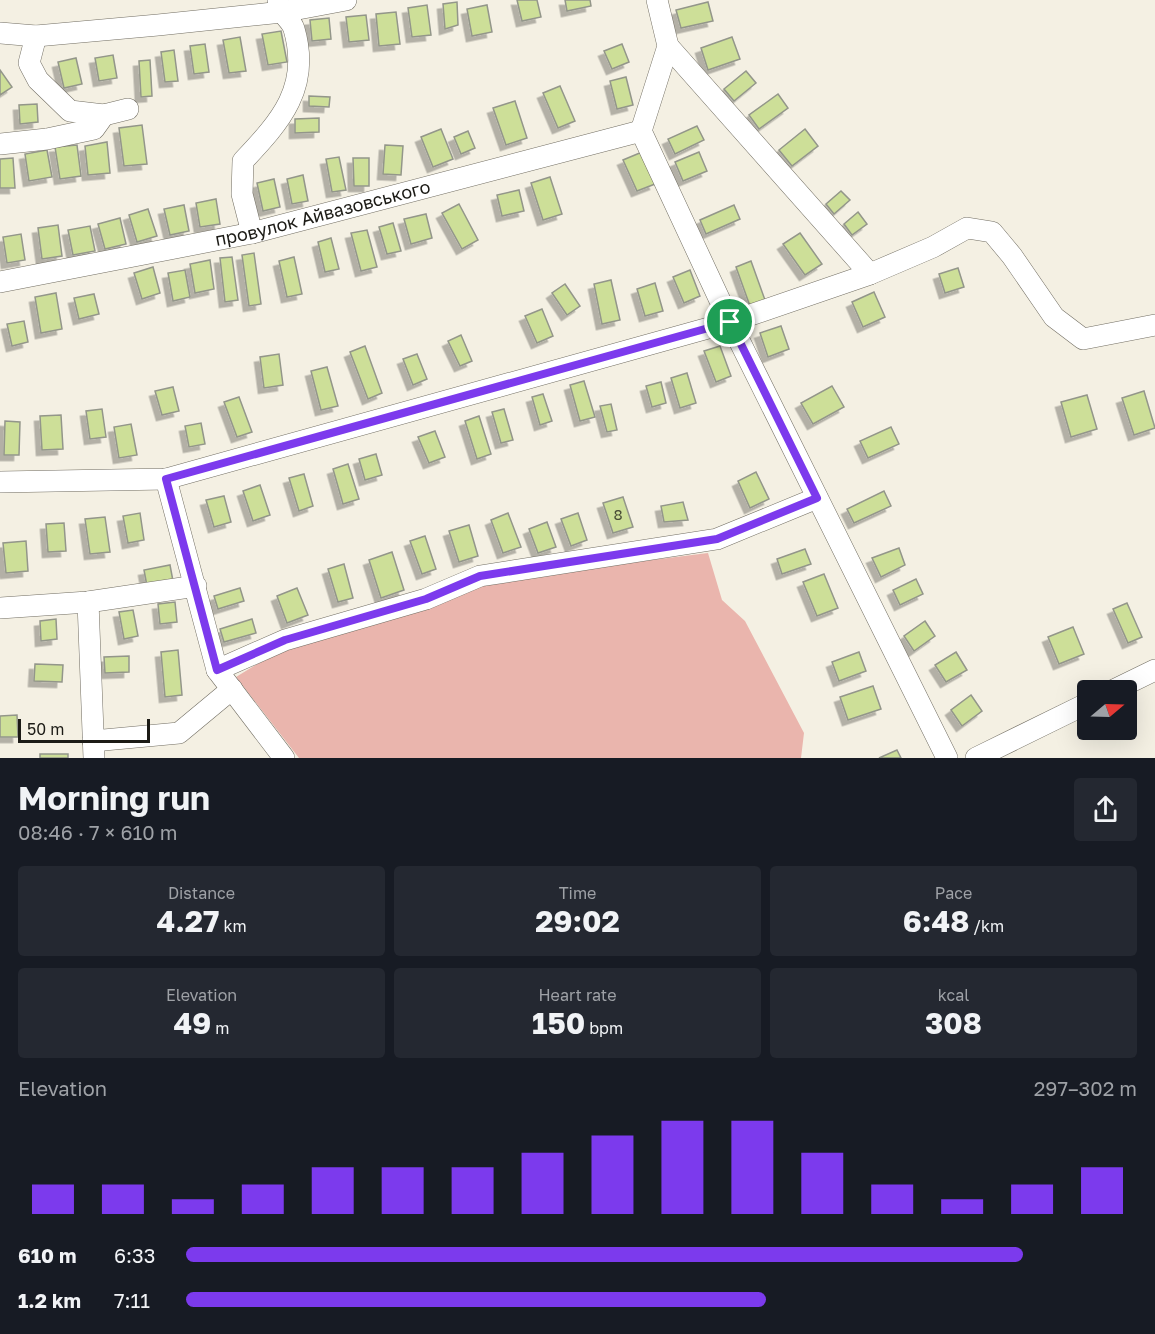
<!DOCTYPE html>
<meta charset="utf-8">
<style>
body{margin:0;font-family:"Golos Text",sans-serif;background:#242831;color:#f1f3f6;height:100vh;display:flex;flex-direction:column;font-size:22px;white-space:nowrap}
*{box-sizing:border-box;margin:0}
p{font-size:20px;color:#9ea1a6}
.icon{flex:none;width:33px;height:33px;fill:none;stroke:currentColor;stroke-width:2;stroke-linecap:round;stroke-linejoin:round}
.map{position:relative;height:758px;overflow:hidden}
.drawer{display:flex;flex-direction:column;background:#171b24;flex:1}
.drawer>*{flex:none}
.needle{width:39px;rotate:71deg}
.buttons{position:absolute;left:1077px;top:680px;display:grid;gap:12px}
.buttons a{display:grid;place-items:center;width:60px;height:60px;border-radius:6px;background:#171b24;box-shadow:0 6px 24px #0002;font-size:30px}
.scale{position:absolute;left:18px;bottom:15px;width:132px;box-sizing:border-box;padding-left:6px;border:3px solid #1c1b16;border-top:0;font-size:16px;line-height:21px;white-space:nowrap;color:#1c1b16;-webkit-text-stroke:4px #f4f0e3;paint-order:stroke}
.pin{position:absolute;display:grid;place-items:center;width:51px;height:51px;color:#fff;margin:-26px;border:3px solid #fff;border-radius:50%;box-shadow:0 2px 6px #0007}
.round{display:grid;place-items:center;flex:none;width:63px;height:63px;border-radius:6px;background:#242831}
.headline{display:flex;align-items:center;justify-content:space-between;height:102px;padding:0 18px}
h1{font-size:33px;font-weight:700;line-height:45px}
.figures{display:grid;grid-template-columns:repeat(3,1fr);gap:9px;height:102px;padding:6px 18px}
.figures div{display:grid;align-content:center;border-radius:6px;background:#242831;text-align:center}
.figures b{font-size:30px;font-weight:700}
.figures small{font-size:16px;font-weight:400}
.figures p{font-size:16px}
.chart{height:168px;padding:12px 18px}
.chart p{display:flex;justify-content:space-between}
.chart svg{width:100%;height:108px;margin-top:6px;stroke:#7c3aed;stroke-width:6}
ul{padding:0 18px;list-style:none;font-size:20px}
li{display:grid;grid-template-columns:96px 72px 1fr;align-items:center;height:45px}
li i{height:15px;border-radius:8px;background:#7c3aed}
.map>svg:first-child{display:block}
.green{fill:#eab5ad}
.building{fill:#cddf98;stroke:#93968a;stroke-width:1.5;filter:url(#shadow)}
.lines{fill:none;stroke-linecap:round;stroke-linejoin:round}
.minor-casing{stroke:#726e63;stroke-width:22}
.minor{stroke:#fff;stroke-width:21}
.route-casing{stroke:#fff;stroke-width:12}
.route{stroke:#7c3aed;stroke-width:8}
.labels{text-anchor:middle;stroke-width:4.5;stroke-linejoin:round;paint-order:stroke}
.number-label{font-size:15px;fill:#484c36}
.street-label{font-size:18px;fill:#1c1b16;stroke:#f4f0e3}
</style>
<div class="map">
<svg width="1155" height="758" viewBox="0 0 1155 758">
<defs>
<filter id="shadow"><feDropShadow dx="-5.5" dy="5.5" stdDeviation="0" flood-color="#0004"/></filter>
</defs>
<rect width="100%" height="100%" fill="#f4f0e3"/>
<!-- green -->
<polygon class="green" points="708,553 722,600 745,621 804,733 801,758 299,758 236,677 283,648 483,581"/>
<!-- building -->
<g class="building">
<polygon points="517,0 537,0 541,17 522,21"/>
<polygon points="565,0 590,0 591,6 567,11"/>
<polygon points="457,2 458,25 445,29 443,4"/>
<polygon points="708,2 713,21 681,28 676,10"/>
<polygon points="427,5 431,35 412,37 408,8"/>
<polygon points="487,5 492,32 472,36 467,9"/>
<polygon points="396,12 400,44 379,46 376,14"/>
<polygon points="366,15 369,40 349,42 346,17"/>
<polygon points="329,18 331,39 312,41 310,20"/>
<polygon points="281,31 287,62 268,65 262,34"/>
<polygon points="240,37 246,71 229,73 223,40"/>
<polygon points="732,37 740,59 708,70 701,48"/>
<polygon points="205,44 209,72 194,74 190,46"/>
<polygon points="622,44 629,62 612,69 604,51"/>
<polygon points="174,50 178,81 165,82 161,52"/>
<polygon points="113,55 117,78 99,81 95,58"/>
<polygon points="76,58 82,84 64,88 58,62"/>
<polygon points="150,60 152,96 141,97 139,61"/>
<polygon points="0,70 12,87 0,95"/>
<polygon points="746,71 756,83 734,101 724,89"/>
<polygon points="626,77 633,105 617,109 610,81"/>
<polygon points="560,86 575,121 558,128 543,93"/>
<polygon points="778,94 788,108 759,129 749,115"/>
<polygon points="309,96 330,97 329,107 309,106"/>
<polygon points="515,101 527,138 506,145 493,108"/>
<polygon points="37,104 38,122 20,124 19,105"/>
<polygon points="319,118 319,132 295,133 295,119"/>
<polygon points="142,125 147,164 124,166 119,128"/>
<polygon points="697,126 704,140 675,154 668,139"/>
<polygon points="441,129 453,159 433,167 421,137"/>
<polygon points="805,129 818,146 792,166 779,150"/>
<polygon points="468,131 475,148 461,154 454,137"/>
<polygon points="107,142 110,173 88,175 85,146"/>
<polygon points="77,145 81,176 60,179 55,147"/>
<polygon points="385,145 403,146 401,175 383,174"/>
<polygon points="47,150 52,177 29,181 25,154"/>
<polygon points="642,152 655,184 637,191 623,160"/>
<polygon points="699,152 707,171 683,181 675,162"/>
<polygon points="339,157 346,190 332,192 326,159"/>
<polygon points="13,158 15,188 0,188 0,159"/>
<polygon points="353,158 369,158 369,186 354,186"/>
<polygon points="303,175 308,201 292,204 287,179"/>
<polygon points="550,177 562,214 543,220 531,183"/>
<polygon points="274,179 280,207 263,211 257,183"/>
<polygon points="519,190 524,211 502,216 497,195"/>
<polygon points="841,191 850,200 834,214 826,204"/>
<polygon points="216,199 220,224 200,227 196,203"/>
<polygon points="459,204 478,240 462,249 442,213"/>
<polygon points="184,205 189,231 170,235 164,209"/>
<polygon points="734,205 740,219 706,234 700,220"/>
<polygon points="148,209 157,236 137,242 129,215"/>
<polygon points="858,212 867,224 852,235 844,224"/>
<polygon points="426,214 432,238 411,244 404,219"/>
<polygon points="120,218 126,244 105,249 98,224"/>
<polygon points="393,223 401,251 387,254 379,227"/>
<polygon points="58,225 62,256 42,259 38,228"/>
<polygon points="90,226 95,251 73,255 68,230"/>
<polygon points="367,230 377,267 361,271 351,233"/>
<polygon points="800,233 822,264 805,275 783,244"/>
<polygon points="21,234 25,260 7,263 3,237"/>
<polygon points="331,238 339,269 325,272 318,242"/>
<polygon points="254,253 261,304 249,306 242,255"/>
<polygon points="232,257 238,300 225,302 220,258"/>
<polygon points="294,257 302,294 287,297 279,261"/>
<polygon points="210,260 214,289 195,293 190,264"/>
<polygon points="751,261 765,300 750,306 736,267"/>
<polygon points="153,267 160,293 142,299 134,273"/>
<polygon points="958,268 964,287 945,293 939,274"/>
<polygon points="185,270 190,297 173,301 168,273"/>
<polygon points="690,270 700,296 684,303 673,277"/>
<polygon points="611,280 620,320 602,324 594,284"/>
<polygon points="655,283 663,311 645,316 637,289"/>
<polygon points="565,284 580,306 567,315 552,293"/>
<polygon points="874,292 885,317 863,327 852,302"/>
<polygon points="56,293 62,329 41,333 35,297"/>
<polygon points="94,294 99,314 79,319 74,298"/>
<polygon points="542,309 553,336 537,343 525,316"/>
<polygon points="24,321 28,342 12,346 7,324"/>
<polygon points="781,326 789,349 768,357 760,333"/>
<polygon points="461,335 472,361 460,366 448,341"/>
<polygon points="365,346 382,393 368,399 350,352"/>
<polygon points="720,346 731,376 716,382 704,351"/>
<polygon points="279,354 283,385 264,388 260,357"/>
<polygon points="417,354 427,379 413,385 403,359"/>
<polygon points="327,367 338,406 321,410 311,371"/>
<polygon points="687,373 696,403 680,408 671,378"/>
<polygon points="584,381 595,417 580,421 570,385"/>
<polygon points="661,382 666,403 652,407 646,386"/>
<polygon points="832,386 844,407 813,424 801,403"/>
<polygon points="173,387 179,411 162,415 155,391"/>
<polygon points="1144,391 1155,428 1134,435 1122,398"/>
<polygon points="543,394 552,421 540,425 532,397"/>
<polygon points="1087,395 1097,429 1071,437 1061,402"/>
<polygon points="239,397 252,432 237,437 224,402"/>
<polygon points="611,404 617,430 607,432 600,406"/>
<polygon points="102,409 106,437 90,439 86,411"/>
<polygon points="504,409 513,440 501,443 492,412"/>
<polygon points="61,415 63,449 42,450 40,416"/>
<polygon points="479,416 491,454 477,459 465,421"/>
<polygon points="5,421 20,422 19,455 4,455"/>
<polygon points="201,423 205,444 189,447 185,426"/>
<polygon points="131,424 137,455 119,458 114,427"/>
<polygon points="891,427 899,444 868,458 860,441"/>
<polygon points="435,431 445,457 429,463 418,437"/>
<polygon points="376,454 382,475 365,480 359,459"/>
<polygon points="348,464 359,499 343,504 333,469"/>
<polygon points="756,472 769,499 750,508 738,481"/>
<polygon points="304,474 313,506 299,511 289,478"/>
<polygon points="260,485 270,515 253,521 243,491"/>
<polygon points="884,491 891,506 854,523 847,509"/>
<polygon points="224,496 231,522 214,527 206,500"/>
<polygon points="623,497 633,527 613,533 603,503"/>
<polygon points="683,502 688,520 664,522 661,506"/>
<polygon points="140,513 144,540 128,543 123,516"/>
<polygon points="508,513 521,547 503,553 491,520"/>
<polygon points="578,513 587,540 571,546 561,519"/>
<polygon points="105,517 110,552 90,554 85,519"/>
<polygon points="547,522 556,547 538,553 529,529"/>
<polygon points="64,523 66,551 48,552 46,524"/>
<polygon points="469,525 478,556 459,562 449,531"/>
<polygon points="425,536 436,569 422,574 410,541"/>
<polygon points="26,541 28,571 6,573 3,543"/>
<polygon points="899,548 905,565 881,577 872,558"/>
<polygon points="805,549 811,564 782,574 777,559"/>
<polygon points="392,552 404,590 381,598 369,560"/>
<polygon points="344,564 353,598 338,602 328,569"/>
<polygon points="170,565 173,581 147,586 144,570"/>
<polygon points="824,574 838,608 817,616 803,582"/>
<polygon points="916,579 923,594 900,605 893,590"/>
<polygon points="240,588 244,601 218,609 214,596"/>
<polygon points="297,588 308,615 287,623 277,596"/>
<polygon points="175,602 177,622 160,624 158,604"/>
<polygon points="1127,603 1142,637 1128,643 1113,609"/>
<polygon points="133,610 138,636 124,639 119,612"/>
<polygon points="56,619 57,639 41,641 40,621"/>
<polygon points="252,619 256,633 224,642 220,629"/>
<polygon points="925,621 935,636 914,651 904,636"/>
<polygon points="1073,627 1084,654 1059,664 1048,637"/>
<polygon points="178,650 182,695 165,697 161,652"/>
<polygon points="859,652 866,671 839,681 832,662"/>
<polygon points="956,652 967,670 946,682 935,665"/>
<polygon points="129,656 129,672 105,673 104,657"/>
<polygon points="35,664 63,665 62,682 34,681"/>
<polygon points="873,686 881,709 848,720 840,697"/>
<polygon points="971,695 982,711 962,726 951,710"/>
<polygon points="17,715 18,737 0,737 0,716"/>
<polygon points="897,750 901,758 879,758"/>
<rect x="40" y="754" width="28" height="4"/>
</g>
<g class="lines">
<defs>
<g id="minor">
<polyline points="657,0 668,46 641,131 730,322 947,758"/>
<polyline points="0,33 36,36 158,25 282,12 346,0"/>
<polyline points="36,36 29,63 38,80 70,111 104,115 128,109"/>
<polyline points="668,46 870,274"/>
<polyline points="0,144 47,139 94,129 104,115"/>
<path d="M252 233 242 194 243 161C281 121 311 87 294 29 292 22 287 19 283 13 280 10 279 5 278 0"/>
<path id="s1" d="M0 282 252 233 641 131"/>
<polyline points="166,479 217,670 284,758"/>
<polyline points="0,482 166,479 730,322 870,274 933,247 967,228 992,232 1012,256 1054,317 1083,339 1155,325"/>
<polyline points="88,602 94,758"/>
<polyline points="0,608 88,602 196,586"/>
<polyline points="217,670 285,640 426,599 480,576 717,539 817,498"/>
<polyline points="1114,690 1155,670"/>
<polyline points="93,741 179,733 232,689"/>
<polyline points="976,758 1088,703"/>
</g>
</defs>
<!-- minor casing -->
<use href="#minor" class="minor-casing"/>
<!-- minor -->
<use href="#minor" class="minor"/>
</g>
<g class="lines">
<defs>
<polygon id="route" points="730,322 817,498 717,539 480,576 426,599 285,640 217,670 166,479"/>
</defs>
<!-- route casing -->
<use href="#route" class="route-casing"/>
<!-- route -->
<use href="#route" class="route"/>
</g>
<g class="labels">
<!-- number labels -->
<g class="number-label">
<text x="618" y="520">8</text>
</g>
<!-- street labels -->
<g class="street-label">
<text dy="6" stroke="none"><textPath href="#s1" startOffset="330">провулок Айвазовського</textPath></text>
</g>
</g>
</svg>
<div class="buttons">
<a><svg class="needle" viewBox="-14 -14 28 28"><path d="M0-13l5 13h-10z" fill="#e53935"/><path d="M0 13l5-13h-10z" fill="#9ea1a6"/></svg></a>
</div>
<div class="scale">50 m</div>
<div class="pin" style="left:730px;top:322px;background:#1e9e55"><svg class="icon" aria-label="arrive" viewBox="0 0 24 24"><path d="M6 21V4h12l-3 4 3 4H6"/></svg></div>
</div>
<section class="drawer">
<div class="headline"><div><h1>Morning run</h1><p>08:46 · 7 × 610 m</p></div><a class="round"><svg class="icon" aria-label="share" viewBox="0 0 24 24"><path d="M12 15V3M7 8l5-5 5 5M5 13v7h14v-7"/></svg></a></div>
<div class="figures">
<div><p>Distance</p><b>4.27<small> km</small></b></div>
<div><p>Time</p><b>29:02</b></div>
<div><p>Pace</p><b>6:48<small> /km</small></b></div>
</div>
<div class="figures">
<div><p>Elevation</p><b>49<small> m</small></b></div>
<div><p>Heart rate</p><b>150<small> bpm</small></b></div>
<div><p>kcal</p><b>308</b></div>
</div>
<div class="chart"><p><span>Elevation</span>297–302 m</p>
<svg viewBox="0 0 160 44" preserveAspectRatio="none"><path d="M5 44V32M15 44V32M25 44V38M35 44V32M45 44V25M55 44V25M65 44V25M75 44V19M85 44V12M95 44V6M105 44V6M115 44V19M125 44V32M135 44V38M145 44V32M155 44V25"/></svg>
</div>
<ul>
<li><b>610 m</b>6:33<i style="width:88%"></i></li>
<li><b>1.2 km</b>7:11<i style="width:61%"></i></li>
</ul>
</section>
